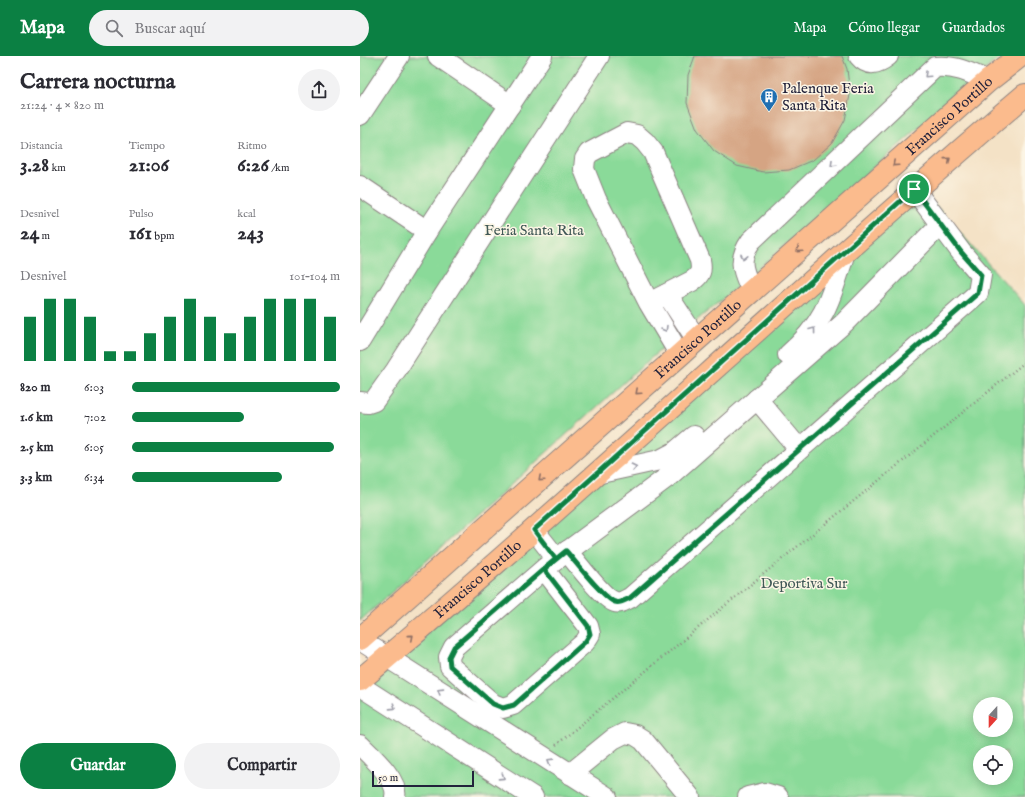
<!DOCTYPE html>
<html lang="es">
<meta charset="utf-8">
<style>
body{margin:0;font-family:"IM FELL English",serif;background:#f2f2f3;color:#2b2b33;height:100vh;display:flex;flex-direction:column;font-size:15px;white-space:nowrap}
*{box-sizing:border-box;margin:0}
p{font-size:13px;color:#7c7c81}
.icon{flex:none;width:22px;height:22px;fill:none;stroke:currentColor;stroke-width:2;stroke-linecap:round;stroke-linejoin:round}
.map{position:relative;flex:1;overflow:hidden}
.side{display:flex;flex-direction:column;background:#fff;width:360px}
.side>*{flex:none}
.needle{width:26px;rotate:201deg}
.fabs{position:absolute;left:613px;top:641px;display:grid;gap:8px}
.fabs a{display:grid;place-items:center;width:40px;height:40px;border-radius:50%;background:#fff;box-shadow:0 2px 10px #0003;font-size:20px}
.scale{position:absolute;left:12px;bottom:10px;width:102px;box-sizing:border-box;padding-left:4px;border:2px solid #22223b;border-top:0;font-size:11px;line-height:14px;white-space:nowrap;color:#22223b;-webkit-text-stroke:3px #fcf5e5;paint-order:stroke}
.pin{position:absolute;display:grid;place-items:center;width:34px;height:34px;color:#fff;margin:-17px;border:2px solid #fff;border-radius:50%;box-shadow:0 1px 4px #0007}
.round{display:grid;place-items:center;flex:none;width:42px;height:42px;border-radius:21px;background:#f2f2f3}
.overview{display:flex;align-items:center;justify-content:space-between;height:68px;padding:0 20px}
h1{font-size:22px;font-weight:700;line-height:30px}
.stats{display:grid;grid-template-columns:repeat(3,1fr);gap:6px;height:68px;padding:4px 20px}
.stats div{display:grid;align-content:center}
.stats b{font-size:20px;font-weight:700}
.stats small{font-size:11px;font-weight:400}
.stats p{font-size:11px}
.chart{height:112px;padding:8px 20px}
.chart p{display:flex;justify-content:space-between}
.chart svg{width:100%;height:72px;margin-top:4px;stroke:#0b8043;stroke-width:6}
.button{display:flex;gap:8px;margin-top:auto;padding:8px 20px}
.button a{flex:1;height:46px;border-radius:24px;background:#0b8043;color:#fff;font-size:16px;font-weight:700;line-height:46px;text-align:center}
.button a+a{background:#f2f2f3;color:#2b2b33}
ul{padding:0 20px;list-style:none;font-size:13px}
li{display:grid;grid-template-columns:64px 48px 1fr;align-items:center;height:30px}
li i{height:10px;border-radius:5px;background:#0b8043}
header{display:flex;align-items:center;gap:24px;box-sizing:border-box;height:56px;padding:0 20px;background:#0b8043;color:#fff}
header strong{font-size:19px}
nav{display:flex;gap:22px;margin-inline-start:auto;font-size:14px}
.search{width:280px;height:36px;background:#f2f2f3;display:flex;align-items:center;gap:10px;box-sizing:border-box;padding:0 14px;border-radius:22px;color:#7c7c81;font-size:15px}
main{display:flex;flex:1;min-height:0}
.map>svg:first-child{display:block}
.green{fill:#8ada99;stroke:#567e6a;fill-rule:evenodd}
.building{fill:#d5a483}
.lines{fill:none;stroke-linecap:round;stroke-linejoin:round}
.minor-casing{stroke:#8b8280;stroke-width:22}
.major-casing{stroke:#8b8280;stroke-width:24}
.path{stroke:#8b8280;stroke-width:2.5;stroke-dasharray:1 3;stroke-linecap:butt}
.minor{stroke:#fff;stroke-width:20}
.major{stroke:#fbbb8d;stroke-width:22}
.oneway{stroke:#9c9ca7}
.oneway2{stroke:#8e6e64}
.route-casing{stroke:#fff;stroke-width:8}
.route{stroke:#0b8043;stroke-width:5}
.labels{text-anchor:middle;stroke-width:3;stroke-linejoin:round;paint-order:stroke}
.poi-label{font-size:15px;fill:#22223b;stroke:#fcf5e5;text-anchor:start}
.street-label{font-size:15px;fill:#22223b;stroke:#fcf5e5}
.park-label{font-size:15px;fill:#415957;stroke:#fcf5e5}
</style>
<header>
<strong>Mapa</strong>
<div class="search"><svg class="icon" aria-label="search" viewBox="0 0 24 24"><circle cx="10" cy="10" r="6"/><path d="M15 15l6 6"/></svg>Buscar aquí</div>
<nav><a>Mapa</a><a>Cómo llegar</a><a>Guardados</a></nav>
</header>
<main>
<section class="side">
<div class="overview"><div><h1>Carrera nocturna</h1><p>21:24 · 4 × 820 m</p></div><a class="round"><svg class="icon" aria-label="share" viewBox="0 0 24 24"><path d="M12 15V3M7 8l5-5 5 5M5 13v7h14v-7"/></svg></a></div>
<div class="stats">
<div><p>Distancia</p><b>3.28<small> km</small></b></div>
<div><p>Tiempo</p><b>21:06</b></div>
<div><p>Ritmo</p><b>6:26<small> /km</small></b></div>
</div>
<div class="stats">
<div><p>Desnivel</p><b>24<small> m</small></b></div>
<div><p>Pulso</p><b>161<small> bpm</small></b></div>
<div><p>kcal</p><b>243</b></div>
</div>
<div class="chart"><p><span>Desnivel</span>101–104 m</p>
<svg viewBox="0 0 160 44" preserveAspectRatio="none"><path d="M5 44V17M15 44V6M25 44V6M35 44V17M45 44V38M55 44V38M65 44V27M75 44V17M85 44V6M95 44V17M105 44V27M115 44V17M125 44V6M135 44V6M145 44V6M155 44V17"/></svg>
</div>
<ul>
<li><b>820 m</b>6:03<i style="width:100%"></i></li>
<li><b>1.6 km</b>7:02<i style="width:54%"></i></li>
<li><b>2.5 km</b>6:05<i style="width:97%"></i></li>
<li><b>3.3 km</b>6:34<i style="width:72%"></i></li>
</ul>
<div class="button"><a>Guardar</a><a>Compartir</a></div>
</section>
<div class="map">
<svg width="665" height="741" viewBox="0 0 665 741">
<rect width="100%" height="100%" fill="#fcf5e5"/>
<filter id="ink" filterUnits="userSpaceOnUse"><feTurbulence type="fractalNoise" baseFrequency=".025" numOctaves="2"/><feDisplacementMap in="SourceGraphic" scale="8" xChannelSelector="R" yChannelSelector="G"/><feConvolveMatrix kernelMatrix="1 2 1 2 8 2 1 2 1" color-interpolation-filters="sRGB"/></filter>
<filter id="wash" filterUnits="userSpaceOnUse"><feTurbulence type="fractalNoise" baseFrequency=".012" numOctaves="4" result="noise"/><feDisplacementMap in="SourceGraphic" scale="16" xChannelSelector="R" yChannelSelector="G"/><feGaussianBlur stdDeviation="0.9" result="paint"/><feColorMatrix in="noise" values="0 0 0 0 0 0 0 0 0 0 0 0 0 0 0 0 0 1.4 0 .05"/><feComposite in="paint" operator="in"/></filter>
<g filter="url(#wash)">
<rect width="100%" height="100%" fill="#f4e2c6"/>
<!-- green -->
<g class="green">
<polygon points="0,0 641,0 377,231 291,302 0,565"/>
<path d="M563 135 665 249V741H0V633ZM620 648H646V674H620ZM620 696H646V722H620Z"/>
</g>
<g id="blocks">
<!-- building -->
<polygon class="building" points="335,0 482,0 487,13 490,39 485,64 472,87 453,104 429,114 403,116 377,110 354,95 337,73 327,47 328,19"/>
</g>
</g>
<g filter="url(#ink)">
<use href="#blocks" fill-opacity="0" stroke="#8b8280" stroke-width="1"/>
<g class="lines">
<defs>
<g id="minor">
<polyline points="78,0 150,49"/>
<path d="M499 0C508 11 518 8 528 0"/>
<polyline points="0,59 39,0"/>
<polyline points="0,130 67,175"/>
<path d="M392 236C384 216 376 206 391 185L575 11C595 9 611 17 628 25"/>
<polyline points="307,238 337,284"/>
<path d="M289 247 332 225C341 219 342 214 340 204L293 96 285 86 277 79 267 77 229 97 225 103 224 113 236 143 289 247 320 299"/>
<polyline points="0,285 67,175 182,0"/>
<path d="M428 299C466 266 471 241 485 196"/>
<polyline points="397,343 439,393"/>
<polyline points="0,346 8,347 14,345 36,314 239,0"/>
<polyline points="236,418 300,404 315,396 334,380"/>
<polyline points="174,474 197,503"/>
<path d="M207 495C215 505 244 543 255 546 260 548 265 544 270 542L618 237 621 219 601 196 554 133"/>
<polyline points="184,513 228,570 230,578 225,586 153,649 143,652 133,648 90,610 89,601 94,591 184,513 197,503 309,420 484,267 580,169"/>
<polyline points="0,584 247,741"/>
<polyline points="0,630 173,741"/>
<path d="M0 689C11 700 39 724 35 741"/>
<polyline points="210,718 253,683 265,677 275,679 283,684 330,741"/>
<polyline points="388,741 405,737 418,741"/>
</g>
<g id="major">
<path id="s1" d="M0 583 628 25 660 0"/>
<path id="s2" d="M0 624C226 434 440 230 665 39"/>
</g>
</defs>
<!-- minor casing -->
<use href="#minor" class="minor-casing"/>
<!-- major casing -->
<use href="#major" class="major-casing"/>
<!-- path -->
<polyline class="path" points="196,689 395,525 665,306"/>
<!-- minor -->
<use href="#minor" class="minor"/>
<!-- major -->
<use href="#major" class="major"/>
</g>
<!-- one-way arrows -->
<defs><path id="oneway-chevron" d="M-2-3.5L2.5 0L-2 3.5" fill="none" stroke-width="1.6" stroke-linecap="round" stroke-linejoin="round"/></defs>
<g class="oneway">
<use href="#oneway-chevron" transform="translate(567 19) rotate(137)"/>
<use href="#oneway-chevron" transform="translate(473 108) rotate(137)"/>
<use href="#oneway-chevron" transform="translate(384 201) rotate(102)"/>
<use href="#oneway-chevron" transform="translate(305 273) rotate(59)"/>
<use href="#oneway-chevron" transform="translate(453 274) rotate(-53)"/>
<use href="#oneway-chevron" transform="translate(274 411) rotate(-12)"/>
<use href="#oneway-chevron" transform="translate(80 635) rotate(-148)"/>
<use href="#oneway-chevron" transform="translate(33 651) rotate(33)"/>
<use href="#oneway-chevron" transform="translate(190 705) rotate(-148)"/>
<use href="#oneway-chevron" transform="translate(142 721) rotate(33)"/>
</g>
<g class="oneway2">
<use href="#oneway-chevron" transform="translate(588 104) rotate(-40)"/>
<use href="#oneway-chevron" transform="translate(535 108) rotate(138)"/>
<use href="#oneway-chevron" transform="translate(439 194) rotate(138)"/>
<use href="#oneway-chevron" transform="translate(278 336) rotate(138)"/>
<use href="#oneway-chevron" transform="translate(181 423) rotate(138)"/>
<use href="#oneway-chevron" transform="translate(51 581) rotate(-41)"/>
</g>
</g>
<g class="lines" filter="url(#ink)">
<defs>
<path id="route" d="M554 133 174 474 196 503 184 513 94 591 89 601 90 610 133 648 143 652 154 649 225 586 230 578 228 570 184 513 206 495C215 505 244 543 255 546 260 548 265 544 270 542L618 237 621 219 601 196 554 133"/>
</defs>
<!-- route casing -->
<use href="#route" class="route-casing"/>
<!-- route -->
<use href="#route" class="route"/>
</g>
<!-- icons -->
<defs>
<symbol id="building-pin" viewBox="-11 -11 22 30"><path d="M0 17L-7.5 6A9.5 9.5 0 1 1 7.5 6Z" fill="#1f6fb2" stroke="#fcf5e5"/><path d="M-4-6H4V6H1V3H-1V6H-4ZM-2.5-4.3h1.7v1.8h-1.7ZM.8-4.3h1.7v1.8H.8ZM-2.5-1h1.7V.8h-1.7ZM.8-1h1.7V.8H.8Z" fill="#fff"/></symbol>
</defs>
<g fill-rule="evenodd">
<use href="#building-pin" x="399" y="31" width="20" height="27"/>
</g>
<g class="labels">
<!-- poi labels -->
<g class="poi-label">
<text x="422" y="37">Palenque Feria<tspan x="422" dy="17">Santa Rita</tspan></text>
</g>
<!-- street labels -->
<g class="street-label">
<text dy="5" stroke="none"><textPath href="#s1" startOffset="788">Francisco Portillo</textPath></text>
<text dy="5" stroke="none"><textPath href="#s1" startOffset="452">Francisco Portillo</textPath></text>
<text dy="5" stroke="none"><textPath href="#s2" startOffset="155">Francisco Portillo</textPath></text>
</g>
<!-- park labels -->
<g class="park-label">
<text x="174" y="179">Feria Santa Rita</text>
<text x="444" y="532">Deportiva Sur</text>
</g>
</g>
</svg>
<div class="fabs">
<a><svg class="needle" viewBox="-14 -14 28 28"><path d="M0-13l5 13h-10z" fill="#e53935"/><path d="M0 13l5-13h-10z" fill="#7c7c81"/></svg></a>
<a><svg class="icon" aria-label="locate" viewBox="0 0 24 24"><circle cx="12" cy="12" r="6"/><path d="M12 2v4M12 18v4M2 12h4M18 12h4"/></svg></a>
</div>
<div class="scale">50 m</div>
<div class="pin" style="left:554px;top:133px;background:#1e9e55"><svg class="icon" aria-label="arrive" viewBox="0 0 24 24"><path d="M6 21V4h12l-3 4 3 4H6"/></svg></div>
</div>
</main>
